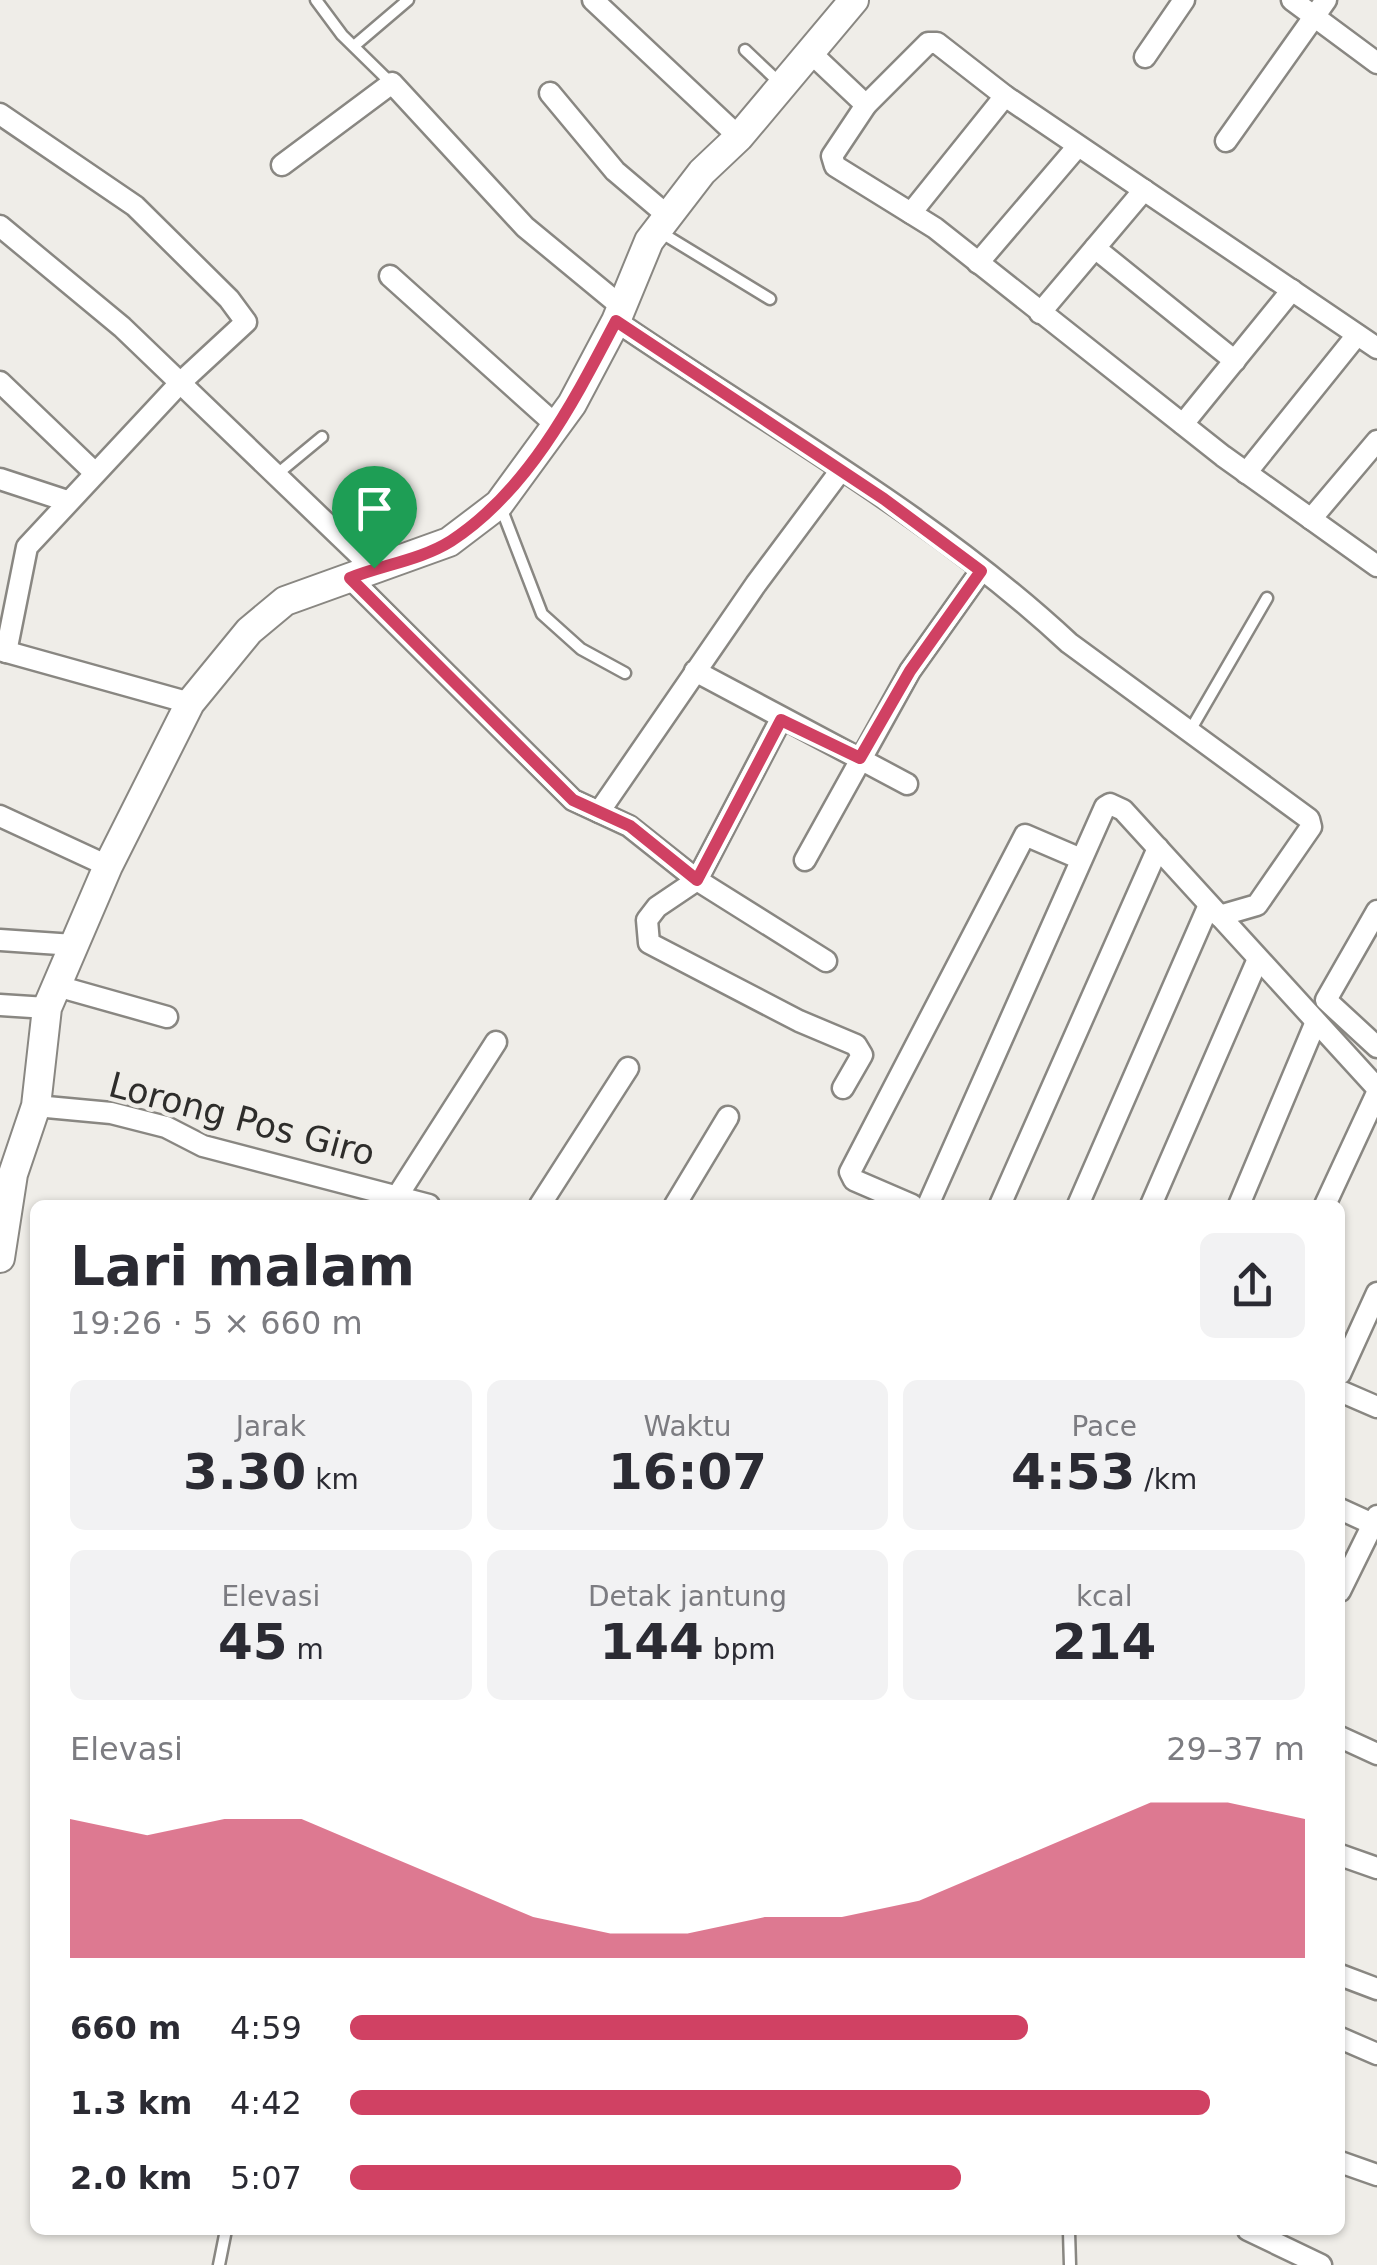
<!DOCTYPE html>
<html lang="id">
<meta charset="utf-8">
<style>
body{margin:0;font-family:"DejaVu Sans",sans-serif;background:#f2f2f3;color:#2b2b33;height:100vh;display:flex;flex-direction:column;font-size:38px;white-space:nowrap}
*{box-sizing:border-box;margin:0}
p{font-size:32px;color:#7c7c81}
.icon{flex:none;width:55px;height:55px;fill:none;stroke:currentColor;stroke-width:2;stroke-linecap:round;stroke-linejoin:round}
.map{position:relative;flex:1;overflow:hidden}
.drawer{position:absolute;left:30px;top:1200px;width:1315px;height:1035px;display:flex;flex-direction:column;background:#fff;border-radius:15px;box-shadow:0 2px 8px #0004}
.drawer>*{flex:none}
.pin{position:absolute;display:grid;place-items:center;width:85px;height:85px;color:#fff;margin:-102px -42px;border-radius:50% 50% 50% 0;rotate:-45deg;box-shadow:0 0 10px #0007}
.pin .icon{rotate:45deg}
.round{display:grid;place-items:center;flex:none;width:105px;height:105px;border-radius:15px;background:#f2f2f3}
.head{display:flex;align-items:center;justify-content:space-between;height:170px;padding:0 40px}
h1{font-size:55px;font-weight:600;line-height:75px}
.metrics{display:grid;grid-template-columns:repeat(3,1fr);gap:15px;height:170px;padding:10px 40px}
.metrics div{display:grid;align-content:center;border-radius:15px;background:#f2f2f3;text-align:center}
.metrics b{font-size:50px;font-weight:600}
.metrics small{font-size:28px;font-weight:400}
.metrics p{font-size:28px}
.chart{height:280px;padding:20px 40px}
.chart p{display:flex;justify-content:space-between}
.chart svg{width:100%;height:180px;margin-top:10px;fill:#d04163;opacity:.7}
ul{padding:0 40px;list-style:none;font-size:32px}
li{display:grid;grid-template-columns:160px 120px 1fr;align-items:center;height:75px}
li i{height:25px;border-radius:12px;background:#d04163}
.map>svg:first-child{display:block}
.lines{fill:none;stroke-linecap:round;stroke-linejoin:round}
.lane-casing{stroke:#898782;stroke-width:15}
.street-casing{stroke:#898782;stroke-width:25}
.secondary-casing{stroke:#898782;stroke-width:32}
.lane{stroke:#fff;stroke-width:10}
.street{stroke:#fff;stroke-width:20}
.secondary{stroke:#fff;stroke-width:28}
.route-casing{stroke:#fff;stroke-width:20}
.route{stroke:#d04163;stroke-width:12}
.labels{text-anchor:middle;stroke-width:9;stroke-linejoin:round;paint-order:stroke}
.street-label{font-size:35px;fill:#2e2d2b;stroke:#efede8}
</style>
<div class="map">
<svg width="1377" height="2265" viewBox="0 0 1377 2265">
<rect width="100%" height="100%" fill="#efede8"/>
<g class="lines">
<defs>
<g id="lane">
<polyline points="316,0 342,35 391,83"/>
<polyline points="354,46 408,0"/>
<polyline points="745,50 782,85"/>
<polyline points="660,232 770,299"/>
<polyline points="276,475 322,437"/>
<polyline points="500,505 542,614 581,649 625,673"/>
<polyline points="1191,729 1267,598"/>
<polyline points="1069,2232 1070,2265"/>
<polyline points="219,2265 226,2230"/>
</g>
<g id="street">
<polyline points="593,0 739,137"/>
<polyline points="1292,0 1377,63"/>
<polyline points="812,54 866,105"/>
<polyline points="1145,57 1184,0"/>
<polyline points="550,93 615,171 668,216"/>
<polyline points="0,114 135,206 229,299 246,322 180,383 27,547 6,652"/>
<polyline points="1226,141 1326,0"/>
<polyline points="282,165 392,83 525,227 622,307"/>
<polyline points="911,213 1005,96"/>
<polyline points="0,226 122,327 374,569"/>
<polyline points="1095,248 1235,361"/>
<polyline points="978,263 1078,146"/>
<polyline points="390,276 557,426"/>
<polyline points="1040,313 1144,190"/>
<path d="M616 321C768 425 934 517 1069 643L1309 819 1311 827 1257 905 1219 916"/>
<polyline points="1377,348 1005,96 937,43 928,43 866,105 832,156 835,166 935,228 1223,456 1377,566"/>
<polyline points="0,382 94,472"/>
<polyline points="1183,424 1292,290"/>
<polyline points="1246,473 1357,335"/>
<polyline points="0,479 67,501"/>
<polyline points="1311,519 1377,441"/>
<polyline points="350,578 573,800 629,826 697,880 826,961"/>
<polyline points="0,650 190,703"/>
<polyline points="695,671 907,784"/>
<polyline points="781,719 697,880 657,907 647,920 649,943 799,1021 856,1045 862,1055 843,1088"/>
<polyline points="599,812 756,584 841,470"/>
<polyline points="0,816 108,866"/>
<polyline points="805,860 910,671 981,571"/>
<polyline points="1377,911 1326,1000 1377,1047"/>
<polyline points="0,940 74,945"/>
<polyline points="57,986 167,1017"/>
<polyline points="0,1005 47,1008"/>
<polyline points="36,1106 111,1113 166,1127 203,1146 429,1205"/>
<polyline points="398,1195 496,1042"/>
<polyline points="540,1205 628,1068"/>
<polyline points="675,1205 728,1117"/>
<polyline points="912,1205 854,1180 850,1172 1025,835 1081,859"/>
<polyline points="928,1205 1105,807 1110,804 1123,810 1377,1088"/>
<polyline points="1000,1205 1158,848"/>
<polyline points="1078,1205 1209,905"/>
<polyline points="1151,1205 1258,959"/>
<polyline points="1239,1205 1315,1024"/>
<polyline points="1325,1205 1377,1093"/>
<polyline points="1340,1374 1377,1293"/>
<polyline points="1340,1391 1377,1407"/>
<polyline points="1340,1509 1377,1526"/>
<polyline points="1340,1591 1377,1516"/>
<polyline points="1340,1737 1377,1754"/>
<polyline points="1340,1855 1377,1868"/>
<polyline points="1340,1975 1377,1989"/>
<polyline points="1340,2038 1377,2054"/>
<polyline points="1340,2162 1377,2175"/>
<polyline points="1248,2230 1321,2265"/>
</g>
<polyline id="secondary" points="0,1258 13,1174 36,1106 47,1008 108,866 190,703 249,631 285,601 449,542 499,504 572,404 616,321 649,241 702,172 739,137 854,0"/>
</defs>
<!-- lane casing -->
<use href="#lane" class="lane-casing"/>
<!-- street casing -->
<use href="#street" class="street-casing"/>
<!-- secondary casing -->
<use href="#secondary" class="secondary-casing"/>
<!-- lane -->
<use href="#lane" class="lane"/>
<!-- street -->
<use href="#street" class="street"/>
<!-- secondary -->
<use href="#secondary" class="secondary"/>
</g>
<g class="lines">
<defs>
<path id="route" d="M616 321 884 499 981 571 910 671 860 758 781 720 697 880 630 826 573 800 350 578C382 565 421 560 451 541 529 490 574 401 616 321Z"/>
</defs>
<!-- route casing -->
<use href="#route" class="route-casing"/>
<!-- route -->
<use href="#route" class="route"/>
</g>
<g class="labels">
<!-- street labels -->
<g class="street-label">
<text transform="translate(242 1119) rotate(15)" y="12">Lorong Pos Giro</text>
</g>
</g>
</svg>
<div class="pin" style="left:374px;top:568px;background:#1e9e55"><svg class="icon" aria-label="arrive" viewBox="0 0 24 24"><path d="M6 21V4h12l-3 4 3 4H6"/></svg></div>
<section class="drawer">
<div class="head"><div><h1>Lari malam</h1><p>19:26 · 5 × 660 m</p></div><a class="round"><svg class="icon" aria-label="share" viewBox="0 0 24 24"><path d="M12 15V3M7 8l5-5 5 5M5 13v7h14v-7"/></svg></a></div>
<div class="metrics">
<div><p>Jarak</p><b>3.30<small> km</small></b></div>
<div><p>Waktu</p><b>16:07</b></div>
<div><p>Pace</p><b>4:53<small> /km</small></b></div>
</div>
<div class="metrics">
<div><p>Elevasi</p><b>45<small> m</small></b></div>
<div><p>Detak jantung</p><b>144<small> bpm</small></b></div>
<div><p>kcal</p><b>214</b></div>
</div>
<div class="chart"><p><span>Elevasi</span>29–37 m</p>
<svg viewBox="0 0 160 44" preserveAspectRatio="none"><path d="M0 44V10L10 14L20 10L30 10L40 18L50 26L60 34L70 38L80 38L90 34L100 34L110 30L120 22L130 14L140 6L150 6L160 10V44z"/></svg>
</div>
<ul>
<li><b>660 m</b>4:59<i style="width:71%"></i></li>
<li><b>1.3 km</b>4:42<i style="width:90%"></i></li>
<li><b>2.0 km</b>5:07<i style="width:64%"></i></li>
</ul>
</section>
</div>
